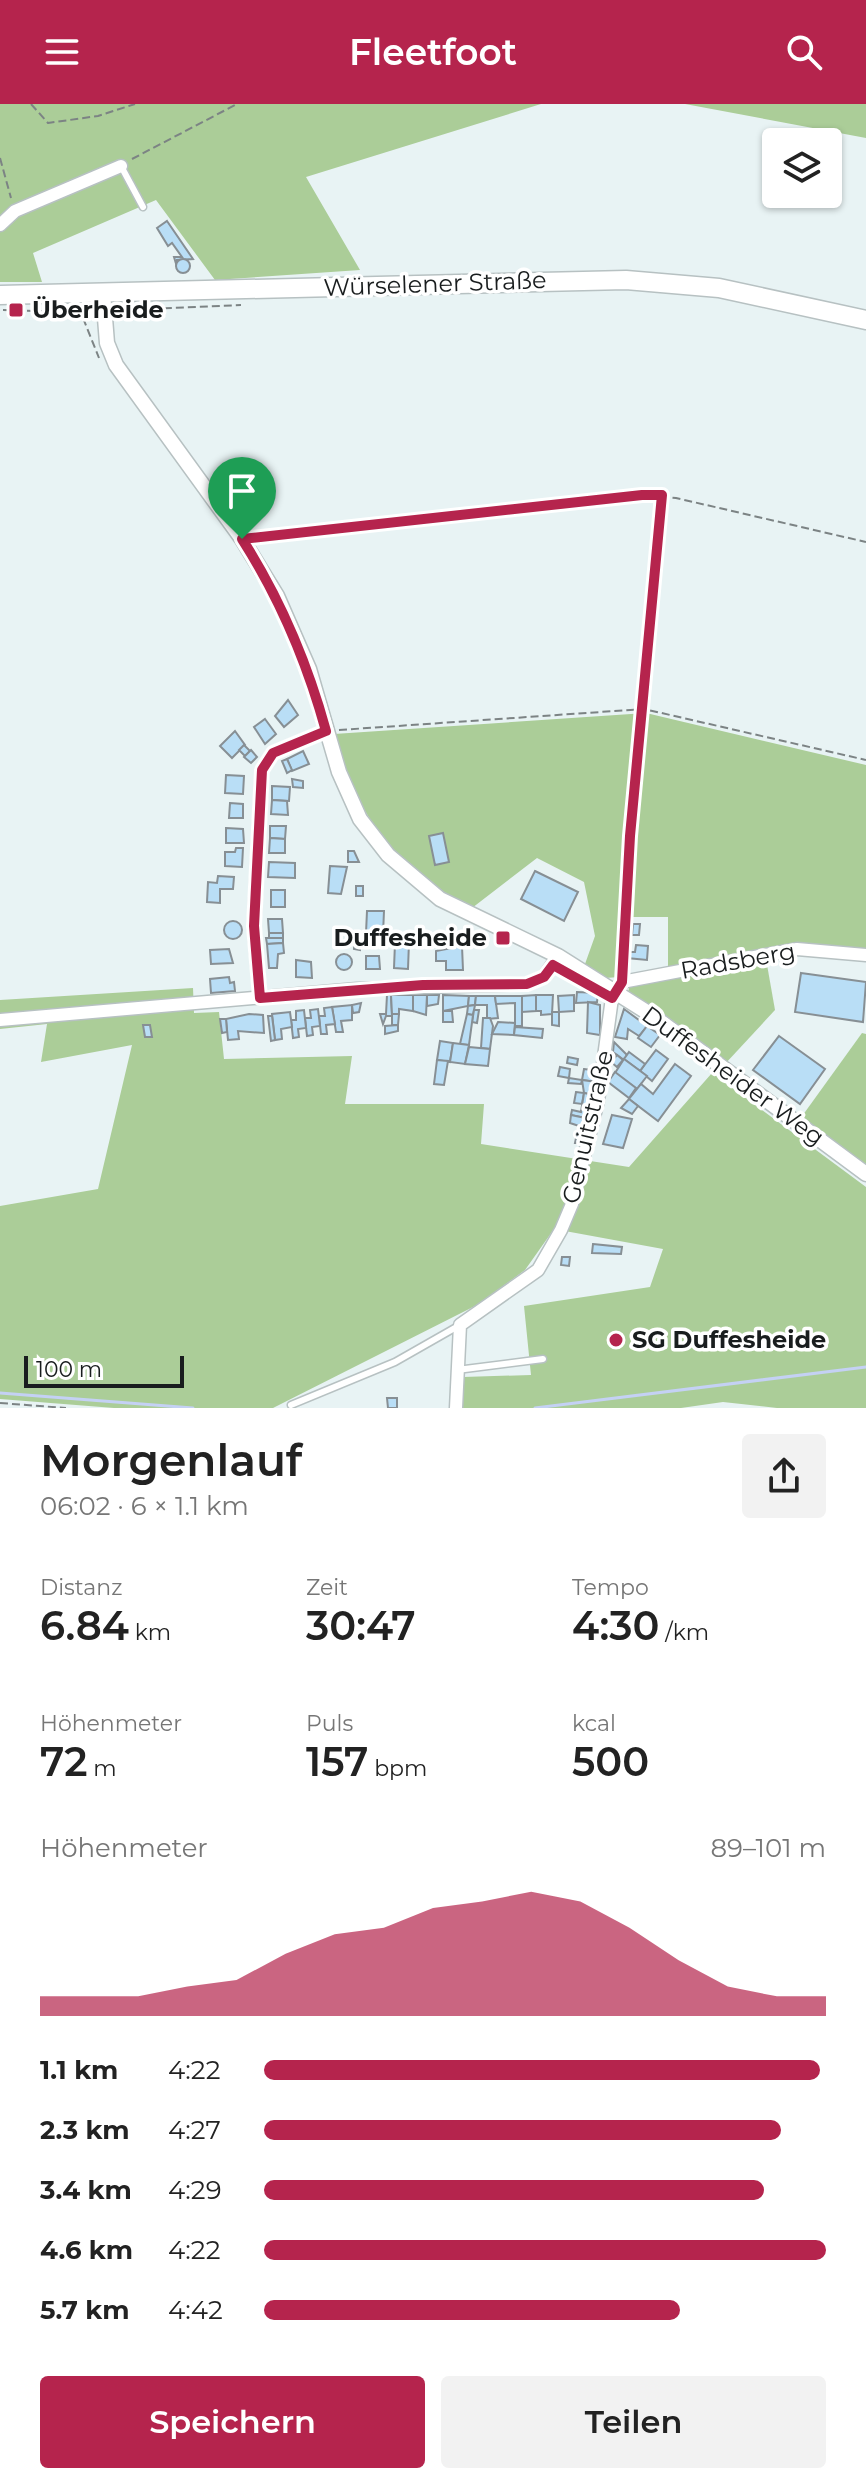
<!DOCTYPE html>
<html lang="de">
<meta charset="utf-8">
<style>
body{margin:0;font-family:Montserrat,sans-serif;background:#f2f2f2;color:#222;height:100vh;display:flex;flex-direction:column;font-size:30px;white-space:nowrap}
*{box-sizing:border-box;margin:0}
p{font-size:26px;color:#767676}
.icon{flex:none;width:44px;height:44px;fill:none;stroke:currentColor;stroke-width:2;stroke-linecap:round;stroke-linejoin:round}
.map{position:relative;height:1304px;overflow:hidden}
.side{display:flex;flex-direction:column;background:#fff;flex:1}
.side>*{flex:none}
.tools{position:absolute;left:762px;top:24px;display:grid;gap:16px}
.tools a{display:grid;place-items:center;width:80px;height:80px;border-radius:8px;background:#fff;box-shadow:0 2px 6px #0004;font-size:40px}
.scale{position:absolute;left:24px;bottom:20px;width:160px;box-sizing:border-box;padding-left:8px;border:4px solid #191d1e;border-top:0;font-size:22px;line-height:28px;white-space:nowrap;color:#191d1e;-webkit-text-stroke:6px #fff;paint-order:stroke}
.pin{position:absolute;display:grid;place-items:center;width:68px;height:68px;color:#fff;margin:-82px -34px;border-radius:50% 50% 50% 0;rotate:-45deg;box-shadow:0 0 8px #0007}
.pin .icon{rotate:45deg}
.round{display:grid;place-items:center;flex:none;width:84px;height:84px;border-radius:8px;background:#f2f2f2}
.headline{display:flex;align-items:center;justify-content:space-between;height:136px;padding:0 40px}
h1{font-size:44px;font-weight:600;line-height:60px}
.stats{display:grid;grid-template-columns:repeat(3,1fr);gap:12px;height:136px;padding:8px 40px}
.stats div{display:grid;align-content:center}
.stats b{font-size:40px;font-weight:600}
.stats small{font-size:22px;font-weight:400}
.stats p{font-size:22px}
.chart{height:224px;padding:16px 40px}
.chart p{display:flex;justify-content:space-between}
.chart svg{width:100%;height:144px;margin-top:8px;fill:#b5244d;opacity:.7}
.primary-button{display:flex;gap:16px;margin-top:auto;padding:16px 40px}
.primary-button a{flex:1;height:92px;border-radius:8px;background:#b5244d;color:#fff;font-size:32px;font-weight:600;line-height:92px;text-align:center}
.primary-button a+a{background:#f2f2f2;color:#222}
ul{padding:0 40px;list-style:none;font-size:26px}
li{display:grid;grid-template-columns:128px 96px 1fr;align-items:center;height:60px}
li i{height:20px;border-radius:10px;background:#b5244d}
header{display:flex;justify-content:space-between;align-items:center;height:104px;padding:0 40px;background:#b5244d;color:#fff;font-size:36px;font-weight:600}
.map>svg:first-child{display:block}
.green{fill:#abcd98}
.lines{fill:none;stroke-linecap:round;stroke-linejoin:round}
.stream{stroke:#c4d1f4;stroke-width:3}
.building{fill:#b9def6;stroke:#878f94;stroke-width:2}
.service-casing{stroke:#b7c1c2;stroke-width:9}
.minor-casing{stroke:#b7c1c2;stroke-width:15}
.tertiary-casing{stroke:#b7c1c2;stroke-width:17}
.primary-casing{stroke:#b7c1c2;stroke-width:21}
.path{stroke:#7c8384;stroke-width:2;stroke-dasharray:8 4;stroke-linecap:butt}
.service{stroke:#fff;stroke-width:6}
.minor{stroke:#fff;stroke-width:12}
.tertiary{stroke:#fff;stroke-width:14}
.primary{stroke:#fff;stroke-width:18}
.route-casing{stroke:#fff;stroke-width:16}
.route{stroke:#b5244d;stroke-width:10}
.poi-dot{fill:#b5244d;stroke:#fff;stroke-width:3}
.labels{text-anchor:middle;stroke-width:7;stroke-linejoin:round;paint-order:stroke}
.street-label{font-size:24px;fill:#191d1e;stroke:#fff}
.poi-label{font-size:24px;font-weight:bold;fill:#191d1e;stroke:#fff;text-anchor:start}
</style>
<header><svg class="icon" aria-label="menu" viewBox="0 0 24 24"><path d="M4 6h16M4 12h16M4 18h16"/></svg>Fleetfoot<svg class="icon" aria-label="search" viewBox="0 0 24 24"><circle cx="10" cy="10" r="6"/><path d="M15 15l6 6"/></svg></header>
<div class="map">
<svg width="866" height="1304" viewBox="0 0 866 1304">
<rect width="100%" height="100%" fill="#e8f3f4"/>
<!-- green -->
<g class="green">
<polygon points="0,0 541,0 306,73 360,166 215,176 156,96 33,149 42,178 0,178"/>
<polygon points="685,0 866,0 866,34"/>
<path d="M646 609 866 661V845L797 840 668 864V813H624L620 873 605 874 585 860 595 832 584 778 537 754 472 804C395 768 357 711 334 630Z"/>
<polygon points="766,855 775,906 725,960 628,889 630,880"/>
<polygon points="193,884 194,909 219,908 224,955 352,952 345,1000 484,1000 481,1040 629,1063 712,969 866,1083 866,1304 777,1304 723,1298 681,1304 463,1304 463,1273 531,1271 524,1202 650,1183 663,1145 554,1125 525,1166 477,1201 273,1304 114,1304 0,1295 0,1102 98,1085 132,941 41,958 47,920 0,925 0,896"/>
<polygon points="862,929 866,930 866,1064 800,1015"/>
</g>
<g class="lines">
<!-- stream -->
<g class="stream">
<polyline points="0,1289 193,1304"/>
<polyline points="535,1304 866,1263"/>
</g>
</g>
<!-- building -->
<g class="building">
<polygon points="167,117 193,155 177,156 177,163 174,153 182,153 172,139 168,142 157,124"/>
<circle cx="183" cy="162" r="7"/>
<polygon points="288,596 298,611 284,623 275,612"/>
<polygon points="265,615 276,630 265,640 254,623"/>
<polygon points="235,627 245,641 232,654 220,642"/>
<polygon points="244,641 250,647 245,652 239,646"/>
<polygon points="251,646 257,653 251,659 244,653"/>
<polygon points="303,647 309,660 292,667 287,655"/>
<polygon points="287,655 292,666 287,669 282,657"/>
<polygon points="226,671 244,672 243,690 225,689"/>
<polygon points="292,675 303,677 303,684 293,683"/>
<polygon points="272,682 290,683 289,697 272,696"/>
<polygon points="272,696 287,697 288,711 271,710"/>
<polygon points="230,699 243,700 243,714 229,714"/>
<polygon points="270,722 286,722 285,735 270,734"/>
<polygon points="226,724 243,725 244,739 226,739"/>
<polygon points="443,729 449,758 435,761 429,732"/>
<polygon points="270,734 285,735 285,749 269,749"/>
<polygon points="236,744 243,744 242,763 225,762 225,748 235,748"/>
<polygon points="348,747 354,747 359,758 348,758"/>
<polygon points="269,758 295,759 295,774 268,773"/>
<polygon points="330,762 347,763 341,790 328,789"/>
<polygon points="535,767 578,788 564,817 521,795"/>
<polygon points="218,772 234,773 233,785 220,785 220,799 207,798 208,778 217,779"/>
<rect x="356" y="782" width="7" height="10"/>
<rect x="271" y="786" width="14" height="17"/>
<polygon points="367,807 384,807 383,830 366,829"/>
<polygon points="268,815 282,815 283,829 269,829"/>
<circle cx="233" cy="826" r="9"/>
<polygon points="633,820 640,820 639,831 632,831"/>
<rect x="269" y="829" width="14" height="5"/>
<polygon points="355,831 361,831 360,846 354,845"/>
<polygon points="266,834 283,834 283,839 267,840"/>
<polygon points="409,838 408,865 394,864 395,839"/>
<polygon points="283,839 284,849 278,850 277,864 269,864 267,840"/>
<polygon points="636,841 648,842 647,856 627,854 628,848 635,848"/>
<polygon points="462,842 463,866 446,866 446,857 436,857 436,847"/>
<polygon points="229,845 233,859 211,860 210,846"/>
<circle cx="344" cy="858" r="8"/>
<polygon points="366,852 379,852 380,865 366,865"/>
<polygon points="296,856 311,858 312,874 296,873"/>
<polygon points="801,869 866,878 863,918 795,908"/>
<polygon points="229,873 230,879 234,878 235,887 211,889 210,875"/>
<polygon points="577,888 598,889 597,898 576,899"/>
<polygon points="387,891 391,891 392,912 386,912 383,920 380,910 386,910"/>
<polygon points="391,891 413,891 413,907 399,905 399,910 392,910"/>
<polygon points="413,891 427,891 426,911 413,907"/>
<polygon points="427,891 439,891 438,900 427,902"/>
<polygon points="443,891 469,892 468,902 443,907"/>
<polygon points="536,891 553,891 552,910 541,911 541,907 536,907"/>
<polygon points="536,891 536,907 522,908 522,892"/>
<polygon points="574,891 574,907 559,908 558,892"/>
<polygon points="469,892 476,892 475,901 468,902"/>
<polygon points="476,892 495,892 498,914 487,915 487,901 475,901"/>
<polygon points="495,892 522,892 522,922 515,922 515,899 496,900"/>
<polygon points="588,898 600,901 600,931 587,929"/>
<polygon points="361,899 359,908 353,909 352,901"/>
<polygon points="352,901 352,916 341,917 343,928 336,928 332,903"/>
<polygon points="475,901 473,911 467,910 468,902"/>
<polygon points="332,903 335,920 326,921 327,930 321,930 319,912 325,912 324,904"/>
<polygon points="318,905 320,922 312,923 313,931 307,932 305,914 311,914 310,906"/>
<polygon points="624,905 647,922 639,932 628,925 627,935 615,933"/>
<polygon points="304,906 306,924 298,925 299,933 293,934 291,916 296,916 296,907"/>
<polygon points="474,906 479,906 477,919 472,918"/>
<polygon points="443,907 452,907 453,918 443,918"/>
<polygon points="290,908 292,923 281,925 282,935 275,936 272,910"/>
<polygon points="552,908 559,908 559,922 552,921"/>
<polygon points="249,910 263,911 264,929 238,927 239,935 228,936 226,915"/>
<polygon points="392,910 399,910 398,921 392,921"/>
<polygon points="467,910 473,911 469,941 460,940"/>
<polygon points="268,912 272,912 275,936 271,937"/>
<polygon points="483,914 490,914 493,922 490,945 481,944"/>
<polygon points="220,915 226,915 227,928 222,929"/>
<polygon points="498,918 515,919 514,931 492,930"/>
<polygon points="143,921 150,921 152,933 145,933"/>
<polygon points="398,921 398,927 385,930 385,922"/>
<polygon points="647,922 660,931 651,943 638,934"/>
<polygon points="515,923 543,925 542,934 514,931"/>
<polygon points="779,932 825,965 800,1000 753,966"/>
<polygon points="440,937 453,939 450,958 437,956"/>
<polygon points="614,938 627,951 624,956 613,948"/>
<polygon points="453,939 469,941 465,960 450,958"/>
<polygon points="469,943 490,945 488,962 465,960"/>
<polygon points="656,946 668,955 652,977 640,967"/>
<polygon points="629,948 645,960 640,967 624,955"/>
<polygon points="617,951 623,956 617,963 611,958"/>
<polygon points="568,953 578,955 577,961 567,959"/>
<polygon points="624,955 647,972 637,985 615,969"/>
<polygon points="437,956 448,957 444,981 434,980"/>
<polygon points="675,960 691,972 658,1017 629,995 641,980 653,990"/>
<polygon points="560,963 570,965 569,974 558,972"/>
<polygon points="584,965 599,967 597,978 582,976"/>
<polygon points="615,968 636,984 629,994 608,978"/>
<polygon points="569,974 582,976 581,980 568,979"/>
<polygon points="582,976 597,978 594,991 584,989"/>
<polygon points="576,988 584,989 582,1000 574,999"/>
<polygon points="584,989 594,991 590,1015 571,1011 572,1006 581,1008"/>
<polygon points="629,995 638,1002 632,1010 621,1004"/>
<polygon points="571,1011 590,1015 588,1025 570,1019"/>
<polygon points="612,1011 632,1015 623,1044 603,1040"/>
<polygon points="578,1024 588,1025 585,1039 575,1039"/>
<polygon points="593,1140 622,1143 621,1150 592,1149"/>
<polygon points="562,1153 570,1153 569,1162 561,1161"/>
<polygon points="387,1294 397,1294 397,1304 388,1304"/>
</g>
<g class="lines">
<defs>
<g id="service">
<polyline points="121,62 143,103"/>
<polyline points="457,1266 543,1255"/>
<polyline points="291,1301 395,1258 460,1221"/>
</g>
<g id="minor">
<polyline points="0,121 15,107 121,62"/>
<polyline points="260,894 254,822 262,666 273,649 326,627"/>
<polyline points="0,916 357,885 527,880 544,873 558,852"/>
<polyline points="456,1304 460,1221 538,1166 561,1126 572,1100 598,997 612,894 622,878 797,845 866,851"/>
</g>
<polyline id="tertiary" points="103,189 107,239 116,261 242,435 277,492 309,565 339,668 360,715 388,751 440,795 558,852 653,912 866,1070"/>
<polyline id="primary" points="0,191 626,176 719,184 866,216"/>
</defs>
<!-- service casing -->
<use href="#service" class="service-casing"/>
<!-- minor casing -->
<use href="#minor" class="minor-casing"/>
<!-- tertiary casing -->
<use href="#tertiary" class="tertiary-casing"/>
<!-- primary casing -->
<use href="#primary" class="primary-casing"/>
<!-- path -->
<g class="path">
<polyline points="31,0 48,19 98,12 135,0"/>
<polyline points="0,54 11,94"/>
<polyline points="132,55 237,0"/>
<polyline points="3,206 70,208 83,214 94,214"/>
<polyline points="117,213 145,205 241,201"/>
<polyline points="83,214 99,254"/>
<polyline points="255,434 642,391 676,394 866,438"/>
<polyline points="339,626 644,605 866,656"/>
<polyline points="622,865 630,732 661,393"/>
<polyline points="0,1299 66,1304"/>
</g>
<!-- service -->
<use href="#service" class="service"/>
<!-- minor -->
<use href="#minor" class="minor"/>
<!-- tertiary -->
<use href="#tertiary" class="tertiary"/>
<!-- primary -->
<use href="#primary" class="primary"/>
</g>
<g class="lines">
<defs>
<path id="route" d="M642 391H662L630 732 622 878 612 894 553 861 544 873 527 880 423 881 260 894 254 822 262 666 273 649 326 627C307 558 281 496 242 435Z"/>
</defs>
<!-- route casing -->
<use href="#route" class="route-casing"/>
<!-- route -->
<use href="#route" class="route"/>
</g>
<!-- markers -->
<g class="poi-dot">
<rect x="8" y="198" width="16" height="16" rx="4"/>
<rect x="495" y="826" width="16" height="16" rx="4"/>
<circle cx="616" cy="1236" r="8"/>
</g>
<g class="labels">
<!-- street labels -->
<g class="street-label">
<text transform="translate(435 180) rotate(-2)" y="8">Würselener Straße</text>
<text transform="translate(738 857) rotate(-10)" y="8">Radsberg</text>
<text transform="translate(733 972) rotate(36)" y="8">Duffesheider Weg</text>
<text transform="translate(588 1023) rotate(-77)" y="8">Genuitstraße</text>
</g>
<!-- poi labels -->
<g class="poi-label">
<text x="32" y="214">Überheide</text>
<text x="487" y="842" text-anchor="end">Duffesheide</text>
<text x="632" y="1244">SG Duffesheide</text>
</g>
</g>
</svg>
<div class="tools">
<a><svg class="icon" aria-label="layers" viewBox="0 0 24 24"><path d="M12 4l9 5-9 5-9-5zM3 14l9 5 9-5"/></svg></a>
</div>
<div class="scale">100 m</div>
<div class="pin" style="left:242px;top:435px;background:#1e9e55"><svg class="icon" aria-label="arrive" viewBox="0 0 24 24"><path d="M6 21V4h12l-3 4 3 4H6"/></svg></div>
</div>
<section class="side">
<div class="headline"><div><h1>Morgenlauf</h1><p>06:02 · 6 × 1.1 km</p></div><a class="round"><svg class="icon" aria-label="share" viewBox="0 0 24 24"><path d="M12 15V3M7 8l5-5 5 5M5 13v7h14v-7"/></svg></a></div>
<div class="stats">
<div><p>Distanz</p><b>6.84<small> km</small></b></div>
<div><p>Zeit</p><b>30:47</b></div>
<div><p>Tempo</p><b>4:30<small> /km</small></b></div>
</div>
<div class="stats">
<div><p>Höhenmeter</p><b>72<small> m</small></b></div>
<div><p>Puls</p><b>157<small> bpm</small></b></div>
<div><p>kcal</p><b>500</b></div>
</div>
<div class="chart"><p><span>Höhenmeter</span>89–101 m</p>
<svg viewBox="0 0 160 44" preserveAspectRatio="none"><path d="M0 44V38L10 38L20 38L30 35L40 33L50 25L60 19L70 17L80 11L90 9L100 6L110 9L120 17L130 27L140 35L150 38L160 38V44z"/></svg>
</div>
<ul>
<li><b>1.1 km</b>4:22<i style="width:99%"></i></li>
<li><b>2.3 km</b>4:27<i style="width:92%"></i></li>
<li><b>3.4 km</b>4:29<i style="width:89%"></i></li>
<li><b>4.6 km</b>4:22<i style="width:100%"></i></li>
<li><b>5.7 km</b>4:42<i style="width:74%"></i></li>
</ul>
<div class="primary-button"><a>Speichern</a><a>Teilen</a></div>
</section>
